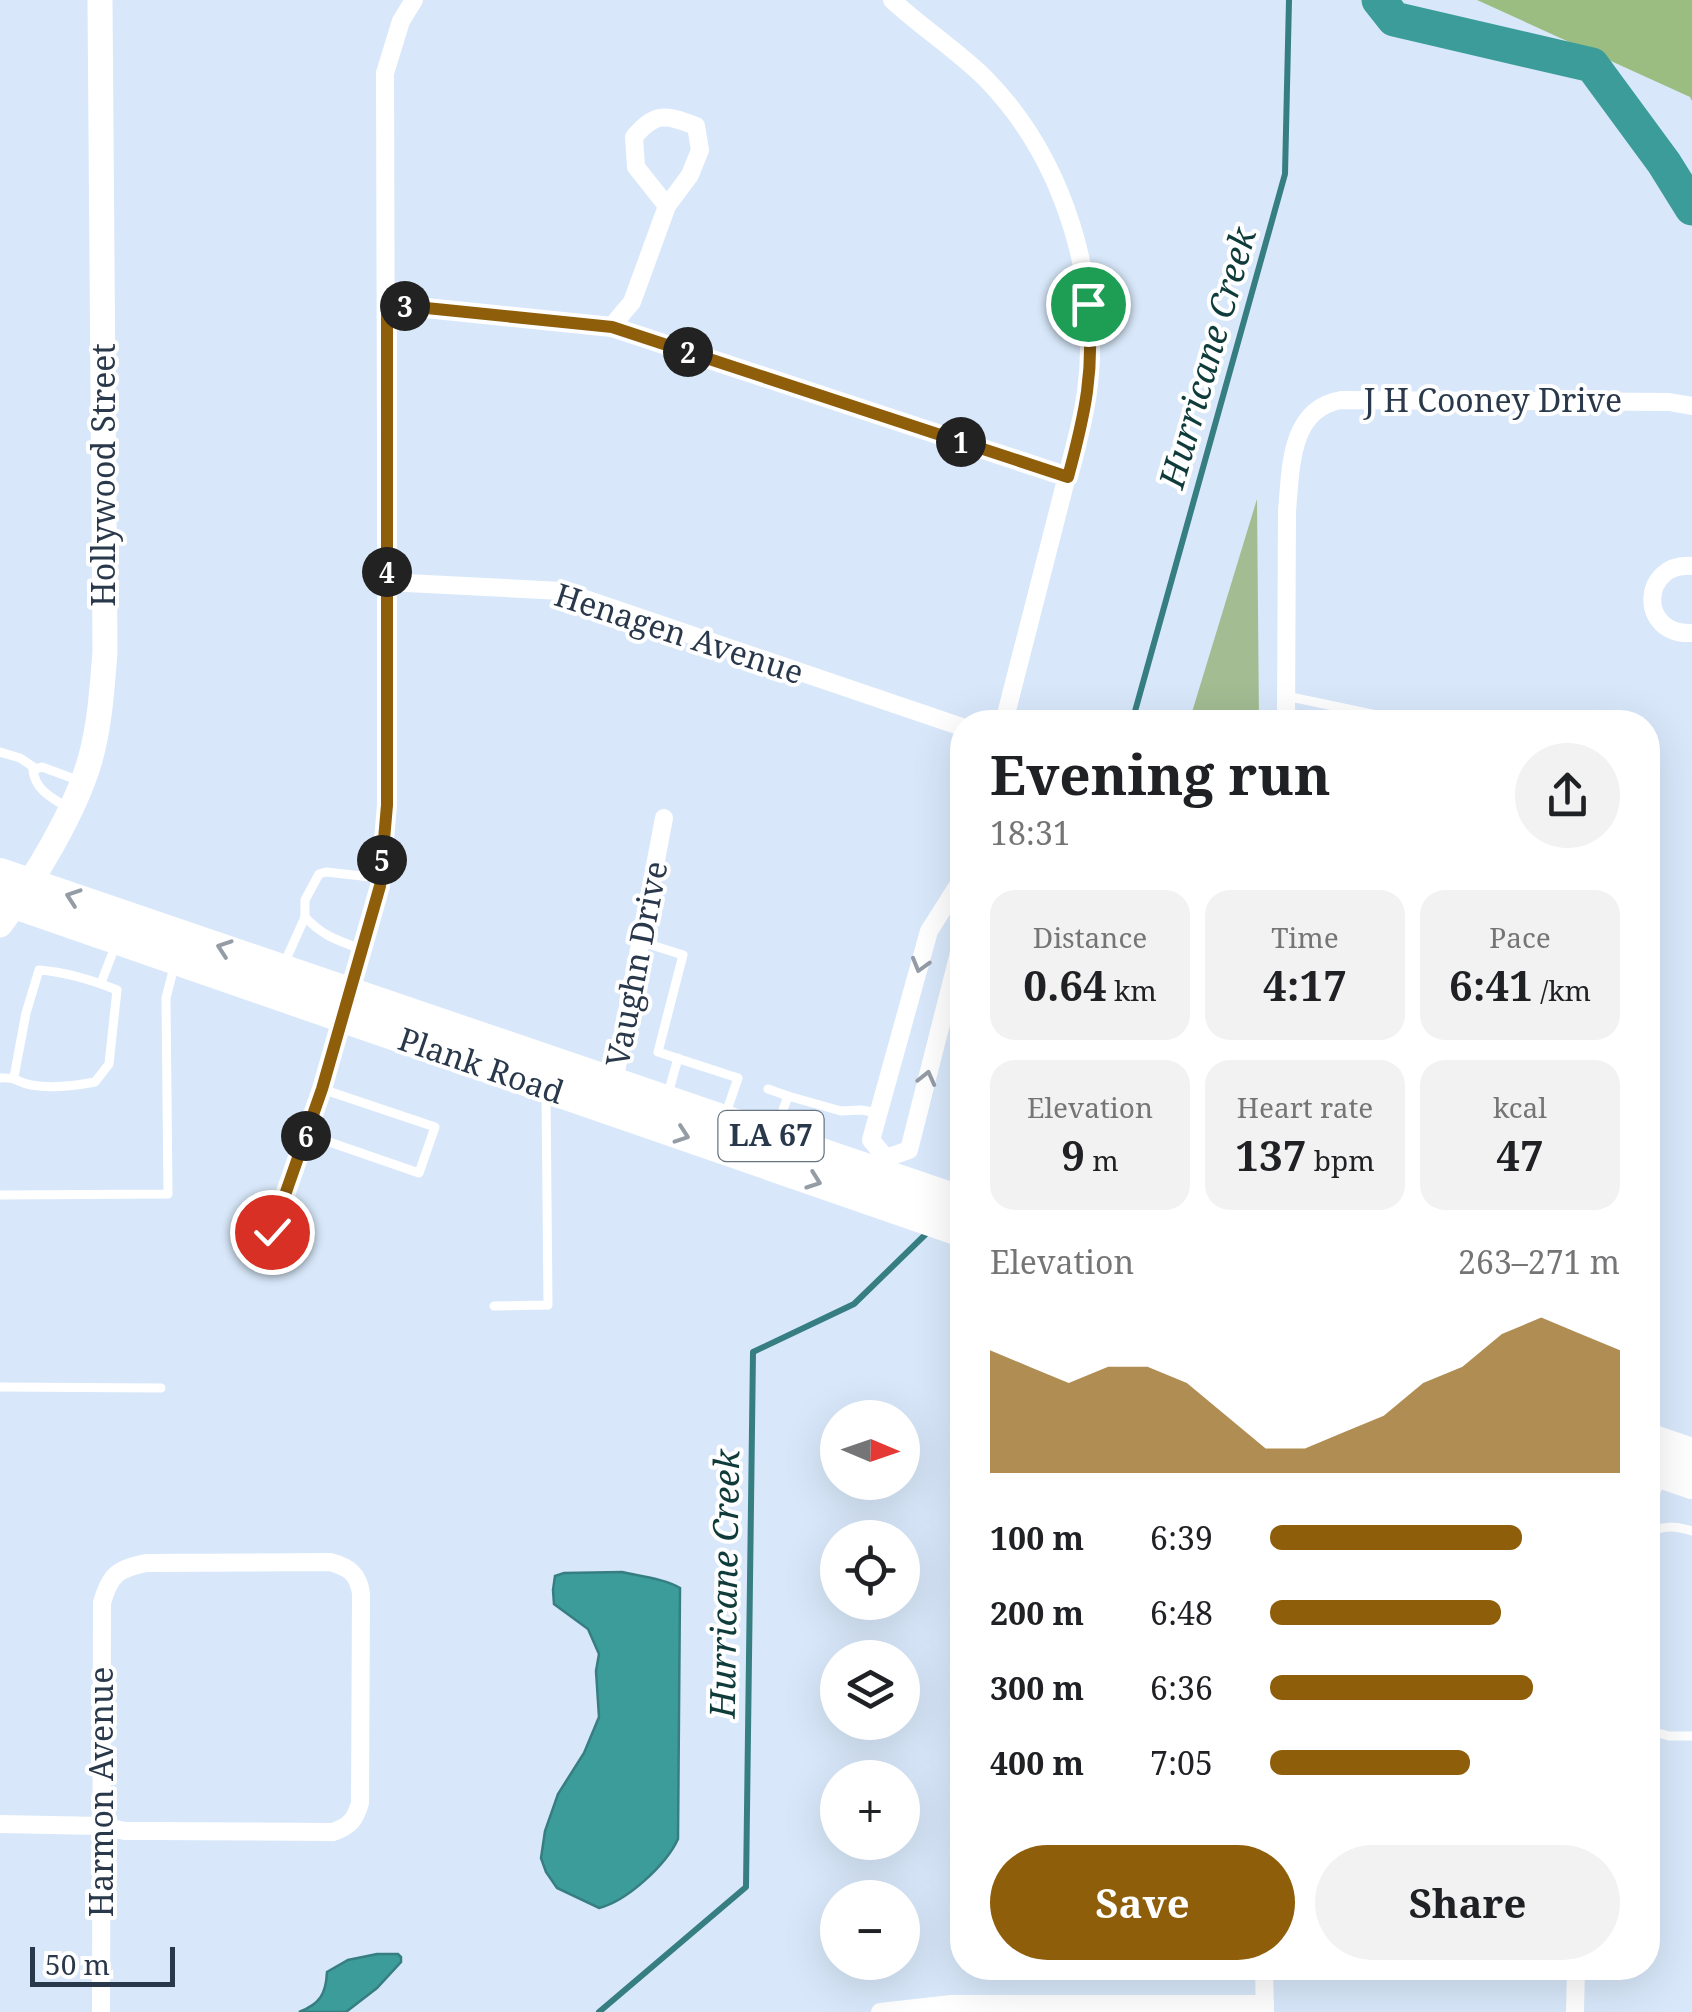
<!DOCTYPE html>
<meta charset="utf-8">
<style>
body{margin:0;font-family:"Noto Serif",serif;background:#f2f2f2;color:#202124;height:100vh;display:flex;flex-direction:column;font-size:38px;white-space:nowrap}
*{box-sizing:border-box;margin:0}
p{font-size:32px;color:#757577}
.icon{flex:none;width:55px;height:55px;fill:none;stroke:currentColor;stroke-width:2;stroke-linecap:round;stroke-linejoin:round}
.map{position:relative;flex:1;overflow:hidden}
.panel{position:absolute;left:950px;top:710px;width:710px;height:1270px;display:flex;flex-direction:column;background:#fff;border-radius:40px;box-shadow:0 10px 40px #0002}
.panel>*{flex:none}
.needle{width:65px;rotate:92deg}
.controls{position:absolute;left:820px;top:1400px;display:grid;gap:20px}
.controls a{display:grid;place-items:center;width:100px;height:100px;border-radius:50%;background:#fff;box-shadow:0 10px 40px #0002;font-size:50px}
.scale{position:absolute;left:30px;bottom:25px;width:145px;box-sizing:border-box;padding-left:10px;border:5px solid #29384b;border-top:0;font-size:28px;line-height:35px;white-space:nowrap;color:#29384b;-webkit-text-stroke:8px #fff;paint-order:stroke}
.pin{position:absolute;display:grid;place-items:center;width:85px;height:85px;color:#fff;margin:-42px;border:5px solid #fff;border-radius:50%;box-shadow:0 2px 10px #0007}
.km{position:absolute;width:50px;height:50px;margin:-25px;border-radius:50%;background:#222;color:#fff;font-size:28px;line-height:50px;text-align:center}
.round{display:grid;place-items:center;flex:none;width:105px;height:105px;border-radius:52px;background:#f2f2f2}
.head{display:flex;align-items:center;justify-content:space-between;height:170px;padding:0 40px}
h1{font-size:55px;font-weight:700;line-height:75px}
.metrics{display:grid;grid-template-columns:repeat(3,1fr);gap:15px;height:170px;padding:10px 40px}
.metrics div{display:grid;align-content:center;border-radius:25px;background:#f2f2f2;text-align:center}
.metrics b{font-size:42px;font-weight:700}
.metrics small{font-size:28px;font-weight:400}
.metrics p{font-size:28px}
.chart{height:280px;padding:20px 40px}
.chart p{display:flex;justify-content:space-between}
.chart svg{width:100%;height:180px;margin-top:10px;fill:#8f5e0b;opacity:.7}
.cta{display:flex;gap:20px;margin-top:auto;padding:20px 40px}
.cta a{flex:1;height:115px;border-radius:60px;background:#8f5e0b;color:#fff;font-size:40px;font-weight:700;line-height:115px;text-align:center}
.cta a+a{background:#f2f2f2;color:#202124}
ul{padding:0 40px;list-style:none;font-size:32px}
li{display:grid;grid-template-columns:160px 120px 1fr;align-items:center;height:75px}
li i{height:25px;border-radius:12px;background:#8f5e0b}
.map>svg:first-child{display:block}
.green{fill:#a3bc92}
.forest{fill:#9bbd82}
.water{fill:#3c9c9a;stroke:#367e82;stroke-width:2.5}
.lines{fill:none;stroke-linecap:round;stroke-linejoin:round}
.stream{stroke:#367e82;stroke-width:6}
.river{stroke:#3c9c9a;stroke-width:35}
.lane{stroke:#fff;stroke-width:9}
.street{stroke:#fff;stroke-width:18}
.secondary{stroke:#fff;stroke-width:25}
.primary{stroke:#fff;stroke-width:30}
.oneway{stroke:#949ca5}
.route-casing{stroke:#fff;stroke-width:20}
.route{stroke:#8f5e0b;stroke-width:12}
.labels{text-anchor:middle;stroke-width:8;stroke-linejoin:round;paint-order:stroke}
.shield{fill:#fff;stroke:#697481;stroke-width:2.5}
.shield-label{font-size:30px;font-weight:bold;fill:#29384b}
.street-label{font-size:32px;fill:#29384b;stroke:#fff}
.water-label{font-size:35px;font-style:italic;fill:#0f3c3b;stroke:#fff}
</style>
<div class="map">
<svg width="1692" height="2012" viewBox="0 0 1692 2012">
<rect width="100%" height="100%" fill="#d8e8fa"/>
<!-- green -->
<polygon class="green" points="1257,499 1259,722 1189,722"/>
<!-- forest -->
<polygon class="forest" points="1477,0 1692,0 1692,101 1690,97"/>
<!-- water -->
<g class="water">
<path d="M622 1572C639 1576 666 1579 680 1588L678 1839C666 1865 627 1901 599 1908L557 1888 546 1872 541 1858 545 1831 558 1794 584 1753 599 1717 596 1671 599 1654 588 1629 554 1604 553 1590 555 1576 564 1573Z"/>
<path d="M377 1954H398L401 1957V1962L377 1988 346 2012H299C320 2004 326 1994 327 1972L348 1960Z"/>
</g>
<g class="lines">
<!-- stream -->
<g class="stream">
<polyline points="1132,722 1285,174 1289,0"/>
<polyline points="599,2012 746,1887 753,1352 854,1304 930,1230"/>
</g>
<!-- river -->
<polyline class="river" points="1379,0 1394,19 1592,65 1664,163 1692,208"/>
<!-- lane -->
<g class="lane">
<polyline points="1286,696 1410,722"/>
<polyline points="0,752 20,758 35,768"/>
<path d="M68 808C52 798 35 790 33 770L42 767 80 781"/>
<polyline points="642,942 683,955 658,1052 738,1078 726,1113"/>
<path d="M361 949C336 940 323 936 305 917V900L319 874 326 872 380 878"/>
<polyline points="284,964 305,917"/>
<polyline points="101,983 116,944"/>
<path d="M0 1078C18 1077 16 1082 31 1085 52 1089 74 1086 95 1082L109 1064 117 990C92 980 66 972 39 970L26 1013 14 1077"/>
<polyline points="768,1089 788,1096"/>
<polyline points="668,1094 678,1058"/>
<polyline points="776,1130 788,1096 841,1111 861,1110 879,1113"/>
<polyline points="306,1134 419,1173 435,1127 322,1089"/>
<polyline points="0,1195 168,1194 166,998 174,967"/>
<polyline points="272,1233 322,1089 340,1021"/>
<polyline points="494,1306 548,1305 546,1092"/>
<polyline points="0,1387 161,1388"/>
<polyline points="1648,1516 1661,1477"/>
<path d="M1648 1533C1663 1525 1675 1526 1692 1531"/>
<polyline points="1648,1730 1669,1736 1692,1736"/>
</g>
<!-- street -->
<g class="street">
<path d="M892 0C922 28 957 50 986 79 1066 161 1102 286 1087 398L1004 722"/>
<polyline points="387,304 611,327 1068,477"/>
<path d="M611 327 632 302 667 206 690 175 700 150 696 126C666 115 656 111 634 137L636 167 667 206"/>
<path d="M1692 566C1640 562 1638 636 1692 633"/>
<polyline points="387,582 562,591 962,727"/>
<path d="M1286 722 1287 511C1291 469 1289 409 1341 400L1669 402 1692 406"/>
<polyline points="347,998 380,886 387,805 385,73 401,21 414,0"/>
<polyline points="613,1087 664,818"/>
<polyline points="886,1158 871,1140 929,931 962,879"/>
<polyline points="886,1158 909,1150 962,941"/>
<path d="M0 1824 101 1826 125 1831H149L333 1832C350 1826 355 1820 360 1803L361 1593C358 1574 349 1567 330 1562L146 1563C118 1569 110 1574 102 1603L101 2012"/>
<polyline points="1264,1968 1265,2012"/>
<polyline points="880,2012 952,2004 1265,2004"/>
<polyline points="1575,2012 1576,1968"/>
</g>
<!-- secondary -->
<path class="secondary" d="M0 925C33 882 75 812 90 760 100 725 102 688 105 652L100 0"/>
<!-- primary -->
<g class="primary">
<polyline points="0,873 962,1201"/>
<polyline points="0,899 962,1232"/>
<polyline points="1648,1438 1692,1453"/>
<polyline points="1648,1469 1692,1484"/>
</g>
</g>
<!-- one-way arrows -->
<defs><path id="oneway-chevron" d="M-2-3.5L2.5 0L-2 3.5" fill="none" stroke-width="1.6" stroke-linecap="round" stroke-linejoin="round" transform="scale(2.5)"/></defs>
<g class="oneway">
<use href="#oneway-chevron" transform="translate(73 897) rotate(-161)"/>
<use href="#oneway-chevron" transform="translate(224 948) rotate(-161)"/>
<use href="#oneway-chevron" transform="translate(920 965) rotate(106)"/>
<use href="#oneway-chevron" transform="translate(927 1078) rotate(-76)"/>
<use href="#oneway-chevron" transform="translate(682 1135) rotate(19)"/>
<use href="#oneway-chevron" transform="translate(814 1181) rotate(20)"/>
</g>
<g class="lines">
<defs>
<path id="route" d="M272 1232 322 1089 380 886 387 805V304L612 327 1068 477C1085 414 1095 370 1088 304"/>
</defs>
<!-- route casing -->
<use href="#route" class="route-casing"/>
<!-- route -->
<use href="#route" class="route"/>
</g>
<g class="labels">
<!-- shield labels -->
<rect class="shield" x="718.5" y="1111" width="105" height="50" rx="8"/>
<g class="shield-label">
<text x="771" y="1146">LA 67</text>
</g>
<!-- street labels -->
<g class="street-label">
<text x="1493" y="412">J H Cooney Drive</text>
<text transform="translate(104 475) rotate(-90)" y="11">Hollywood Street</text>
<text transform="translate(679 634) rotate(18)" y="11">Henagen Avenue</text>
<text transform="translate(637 964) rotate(-79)" y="11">Vaughn Drive</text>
<text transform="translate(481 1066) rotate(19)" y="11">Plank Road</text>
<text transform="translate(102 1792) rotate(-90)" y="11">Harmon Avenue</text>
</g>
<!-- water labels -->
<g class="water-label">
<text transform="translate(1208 358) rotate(-74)" y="12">Hurricane Creek</text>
<text transform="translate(725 1584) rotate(-89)" y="12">Hurricane Creek</text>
</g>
</g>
</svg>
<div class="controls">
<a><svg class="needle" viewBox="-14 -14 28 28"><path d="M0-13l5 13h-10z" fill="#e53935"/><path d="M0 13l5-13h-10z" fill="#757577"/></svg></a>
<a><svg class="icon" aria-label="locate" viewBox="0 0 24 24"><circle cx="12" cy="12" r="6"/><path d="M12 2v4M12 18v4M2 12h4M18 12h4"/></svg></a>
<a><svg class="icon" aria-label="layers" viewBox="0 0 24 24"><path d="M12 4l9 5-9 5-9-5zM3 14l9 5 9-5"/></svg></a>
<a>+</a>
<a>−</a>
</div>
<div class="scale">50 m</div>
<div class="pin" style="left:1088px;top:304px;background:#1e9e55"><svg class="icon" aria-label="arrive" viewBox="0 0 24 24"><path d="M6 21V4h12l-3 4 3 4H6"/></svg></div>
<div class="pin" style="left:272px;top:1232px;background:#d93025"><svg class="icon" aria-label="check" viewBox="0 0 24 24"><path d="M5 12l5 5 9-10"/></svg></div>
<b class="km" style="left:961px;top:442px">1</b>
<b class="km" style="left:688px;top:352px">2</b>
<b class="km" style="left:405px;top:306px">3</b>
<b class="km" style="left:387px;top:572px">4</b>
<b class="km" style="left:382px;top:860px">5</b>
<b class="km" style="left:306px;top:1136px">6</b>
<section class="panel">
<div class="head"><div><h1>Evening run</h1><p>18:31</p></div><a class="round"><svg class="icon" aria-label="share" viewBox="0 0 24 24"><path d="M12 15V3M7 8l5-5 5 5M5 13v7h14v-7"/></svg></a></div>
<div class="metrics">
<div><p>Distance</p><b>0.64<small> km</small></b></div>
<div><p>Time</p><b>4:17</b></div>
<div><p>Pace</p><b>6:41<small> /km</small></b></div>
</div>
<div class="metrics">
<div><p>Elevation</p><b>9<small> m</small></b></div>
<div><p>Heart rate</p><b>137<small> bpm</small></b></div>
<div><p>kcal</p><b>47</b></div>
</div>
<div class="chart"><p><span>Elevation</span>263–271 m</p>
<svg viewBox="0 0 160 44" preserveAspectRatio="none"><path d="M0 44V14L10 18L20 22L30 18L40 18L50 22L60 30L70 38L80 38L90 34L100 30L110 22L120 18L130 10L140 6L150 10L160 14V44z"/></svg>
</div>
<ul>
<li><b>100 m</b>6:39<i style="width:72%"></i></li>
<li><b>200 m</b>6:48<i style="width:66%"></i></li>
<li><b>300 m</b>6:36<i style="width:75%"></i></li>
<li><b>400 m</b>7:05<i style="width:57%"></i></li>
</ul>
<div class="cta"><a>Save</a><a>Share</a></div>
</section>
</div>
